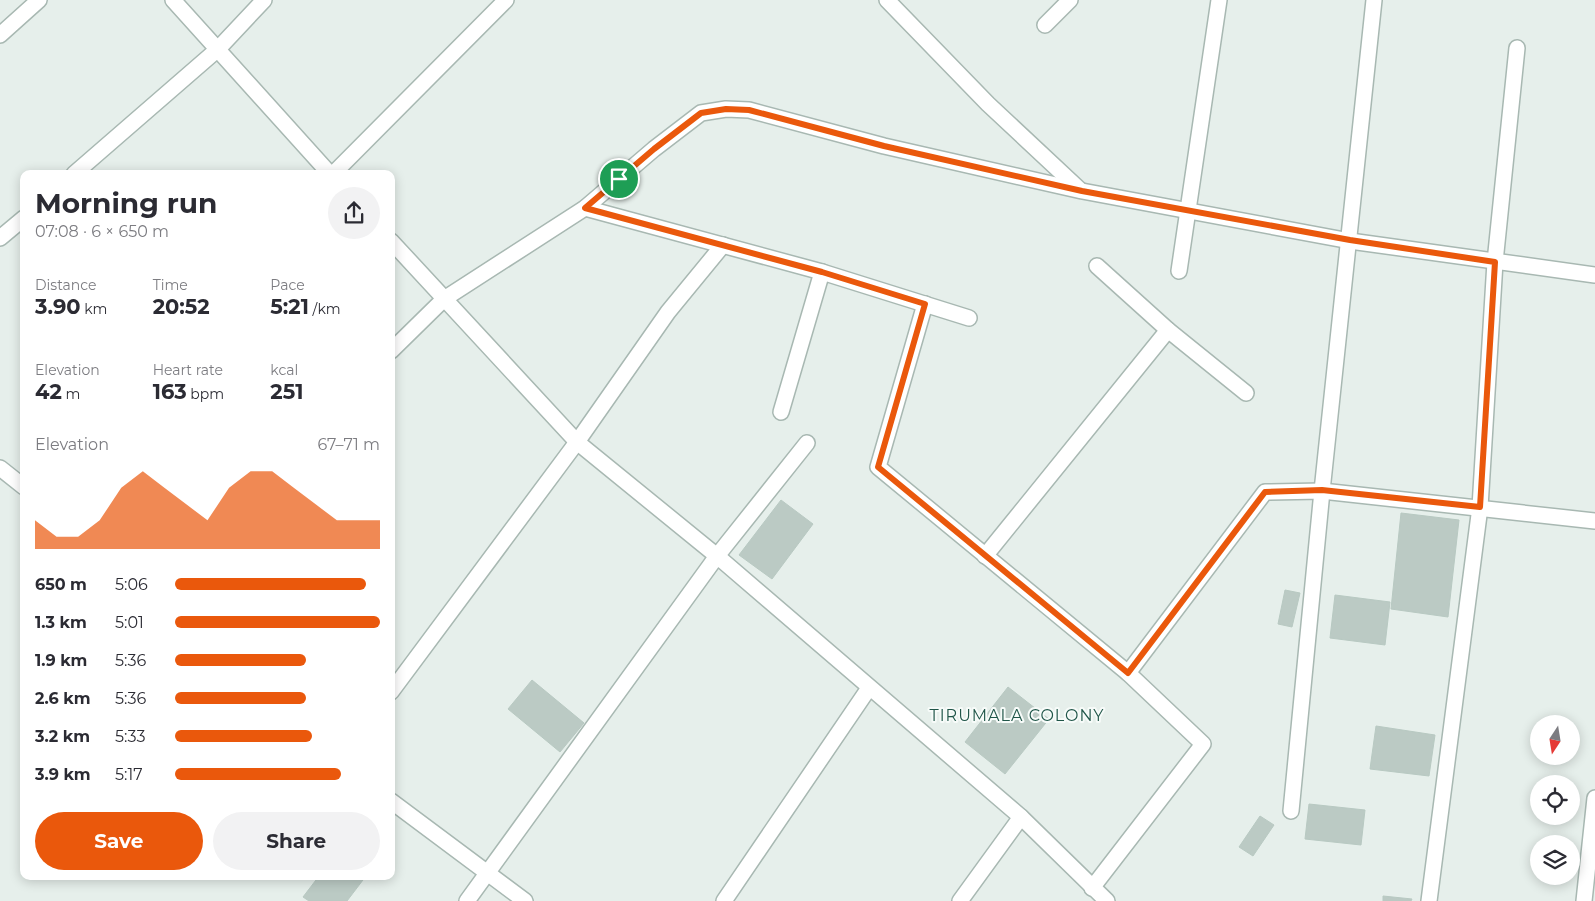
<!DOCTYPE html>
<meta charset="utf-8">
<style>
body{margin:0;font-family:Montserrat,sans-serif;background:#f2f2f3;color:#2b2b33;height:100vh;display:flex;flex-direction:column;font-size:19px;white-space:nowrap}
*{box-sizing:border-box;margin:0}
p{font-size:16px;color:#7c7c81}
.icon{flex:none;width:28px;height:28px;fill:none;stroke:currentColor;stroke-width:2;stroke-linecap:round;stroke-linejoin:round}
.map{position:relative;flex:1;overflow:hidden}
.sheet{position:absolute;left:20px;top:170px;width:375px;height:710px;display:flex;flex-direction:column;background:#fff;border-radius:10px;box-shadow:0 2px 12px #0003}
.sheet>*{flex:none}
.needle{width:32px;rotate:192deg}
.fabs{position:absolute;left:1530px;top:715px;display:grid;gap:10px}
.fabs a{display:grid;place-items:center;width:50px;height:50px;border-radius:50%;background:#fff;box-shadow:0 2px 12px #0003;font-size:25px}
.pin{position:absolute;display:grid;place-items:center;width:42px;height:42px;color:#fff;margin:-21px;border:2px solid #fff;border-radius:50%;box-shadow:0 1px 5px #0007}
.round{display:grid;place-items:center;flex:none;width:52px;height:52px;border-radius:26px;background:#f2f2f3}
.head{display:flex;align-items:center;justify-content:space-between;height:85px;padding:0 15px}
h1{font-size:28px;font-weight:700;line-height:38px}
.figures{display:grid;grid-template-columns:repeat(3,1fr);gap:8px;height:85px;padding:5px 15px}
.figures div{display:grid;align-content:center}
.figures b{font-size:21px;font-weight:700}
.figures small{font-size:14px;font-weight:400}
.figures p{font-size:14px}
.chart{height:140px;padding:10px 15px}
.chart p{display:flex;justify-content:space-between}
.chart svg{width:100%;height:90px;margin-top:5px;fill:#ea580c;opacity:.7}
.action{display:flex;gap:10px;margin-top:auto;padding:10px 15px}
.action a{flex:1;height:58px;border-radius:30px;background:#ea580c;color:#fff;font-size:20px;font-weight:700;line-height:58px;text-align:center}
.action a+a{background:#f2f2f3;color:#2b2b33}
ul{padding:0 15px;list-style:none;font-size:16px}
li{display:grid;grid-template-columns:80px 60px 1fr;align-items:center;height:38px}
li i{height:12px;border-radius:6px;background:#ea580c}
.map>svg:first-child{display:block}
.building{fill:#bbcac4;stroke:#b8c9c2}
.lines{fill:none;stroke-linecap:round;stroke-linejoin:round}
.minor-casing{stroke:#a8b8b2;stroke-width:18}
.minor{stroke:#fff;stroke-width:15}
.route-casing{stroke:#fff;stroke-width:10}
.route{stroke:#ea580c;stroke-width:6}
.labels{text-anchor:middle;stroke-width:4;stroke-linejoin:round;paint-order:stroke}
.neighbourhood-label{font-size:16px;letter-spacing:1px;fill:#1f5548;stroke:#f7fbf9}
</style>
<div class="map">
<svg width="1595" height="901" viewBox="0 0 1595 901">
<rect width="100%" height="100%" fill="#e6efeb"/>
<!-- building -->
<g class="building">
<polygon points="781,500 813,524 772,579 739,555"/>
<polygon points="1401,513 1459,520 1448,617 1391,609"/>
<polygon points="1285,590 1300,593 1292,627 1278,624"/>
<polygon points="1335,595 1390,602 1385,645 1330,638"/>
<polygon points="532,680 584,723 560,752 508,709"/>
<polygon points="1008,687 1049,719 1005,774 965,742"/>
<polygon points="1376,726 1435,735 1429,776 1370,769"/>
<polygon points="1309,804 1365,810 1361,845 1305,839"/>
<polygon points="1260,816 1274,825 1253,856 1239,847"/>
<polygon points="319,876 366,876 347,901 309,901 303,897"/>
<polygon points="1383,896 1412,899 1411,901 1383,901"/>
</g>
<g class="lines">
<defs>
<g id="minor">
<polyline points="173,0 330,174"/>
<polyline points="887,0 988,104 1080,190"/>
<polyline points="1045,25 1070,0"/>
<polyline points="0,35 39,0"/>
<polyline points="74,174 218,49 264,0"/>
<polyline points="333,174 506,0"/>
<polyline points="585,208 822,272 969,318"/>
<polyline points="0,238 24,218"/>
<polyline points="391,241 577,442 717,556 807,443"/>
<polyline points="1097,266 1168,330 1246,393"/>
<polyline points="1179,271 1219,0"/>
<polyline points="925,304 878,467 1128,673 1203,744 1092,888"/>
<polyline points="391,351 444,299 585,208 654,149 701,113 726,109 749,110 884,146 1082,191 1350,241 1595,275"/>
<polyline points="781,412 822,272"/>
<polyline points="0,468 24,487"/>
<polyline points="985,556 1168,330"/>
<polyline points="1128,673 1265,492 1322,491 1595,521"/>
<polyline points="391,692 577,442 668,312 723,245"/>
<polyline points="391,801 525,901"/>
<polyline points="1291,811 1322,491 1374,0"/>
<polyline points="467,901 717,556 1021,817 1107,901"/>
<polyline points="724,901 869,688"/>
<polyline points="960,901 1021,817"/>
<polyline points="1429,901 1480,507 1495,262 1517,48"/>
<polyline points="1584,901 1595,798"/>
</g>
</defs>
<!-- minor casing -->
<use href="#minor" class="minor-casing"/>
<!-- minor -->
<use href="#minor" class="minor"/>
</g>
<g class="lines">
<defs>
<polygon id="route" points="726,109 749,110 884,146 1082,191 1350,240 1495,262 1480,507 1322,490 1265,492 1128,673 878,467 925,304 822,272 585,208 654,149 701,113"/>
</defs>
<!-- route casing -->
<use href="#route" class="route-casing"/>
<!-- route -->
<use href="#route" class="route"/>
</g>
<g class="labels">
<!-- neighbourhood labels -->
<g class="neighbourhood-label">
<text x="1017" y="721">TIRUMALA COLONY</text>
</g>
</g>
</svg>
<div class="fabs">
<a><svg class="needle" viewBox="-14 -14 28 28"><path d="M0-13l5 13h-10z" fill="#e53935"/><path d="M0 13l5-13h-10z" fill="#7c7c81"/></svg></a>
<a><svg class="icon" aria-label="locate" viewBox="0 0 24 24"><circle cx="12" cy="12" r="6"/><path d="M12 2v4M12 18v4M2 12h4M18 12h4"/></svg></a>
<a><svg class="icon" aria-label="layers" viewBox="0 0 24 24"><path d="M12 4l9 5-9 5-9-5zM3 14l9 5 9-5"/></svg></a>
</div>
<div class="pin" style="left:619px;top:179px;background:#1e9e55"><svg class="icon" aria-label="arrive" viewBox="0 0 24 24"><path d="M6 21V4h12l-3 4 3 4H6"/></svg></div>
<section class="sheet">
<div class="head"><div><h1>Morning run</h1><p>07:08 · 6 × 650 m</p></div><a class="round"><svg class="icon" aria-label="share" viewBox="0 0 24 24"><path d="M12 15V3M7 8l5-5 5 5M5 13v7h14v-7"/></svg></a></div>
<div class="figures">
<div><p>Distance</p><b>3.90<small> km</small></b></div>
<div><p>Time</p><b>20:52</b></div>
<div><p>Pace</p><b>5:21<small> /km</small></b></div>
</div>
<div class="figures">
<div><p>Elevation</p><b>42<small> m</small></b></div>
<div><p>Heart rate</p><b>163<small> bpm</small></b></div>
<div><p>kcal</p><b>251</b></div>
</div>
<div class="chart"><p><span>Elevation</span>67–71 m</p>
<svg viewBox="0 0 160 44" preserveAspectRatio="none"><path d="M0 44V30L10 38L20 38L30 30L40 14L50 6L60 14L70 22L80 30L90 14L100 6L110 6L120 14L130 22L140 30L150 30L160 30V44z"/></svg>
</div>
<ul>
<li><b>650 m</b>5:06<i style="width:93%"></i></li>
<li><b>1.3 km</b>5:01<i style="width:100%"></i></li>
<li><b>1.9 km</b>5:36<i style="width:64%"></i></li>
<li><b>2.6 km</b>5:36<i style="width:64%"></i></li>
<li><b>3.2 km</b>5:33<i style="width:67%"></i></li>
<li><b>3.9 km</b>5:17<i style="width:81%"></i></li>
</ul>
<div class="action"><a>Save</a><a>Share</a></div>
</section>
</div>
